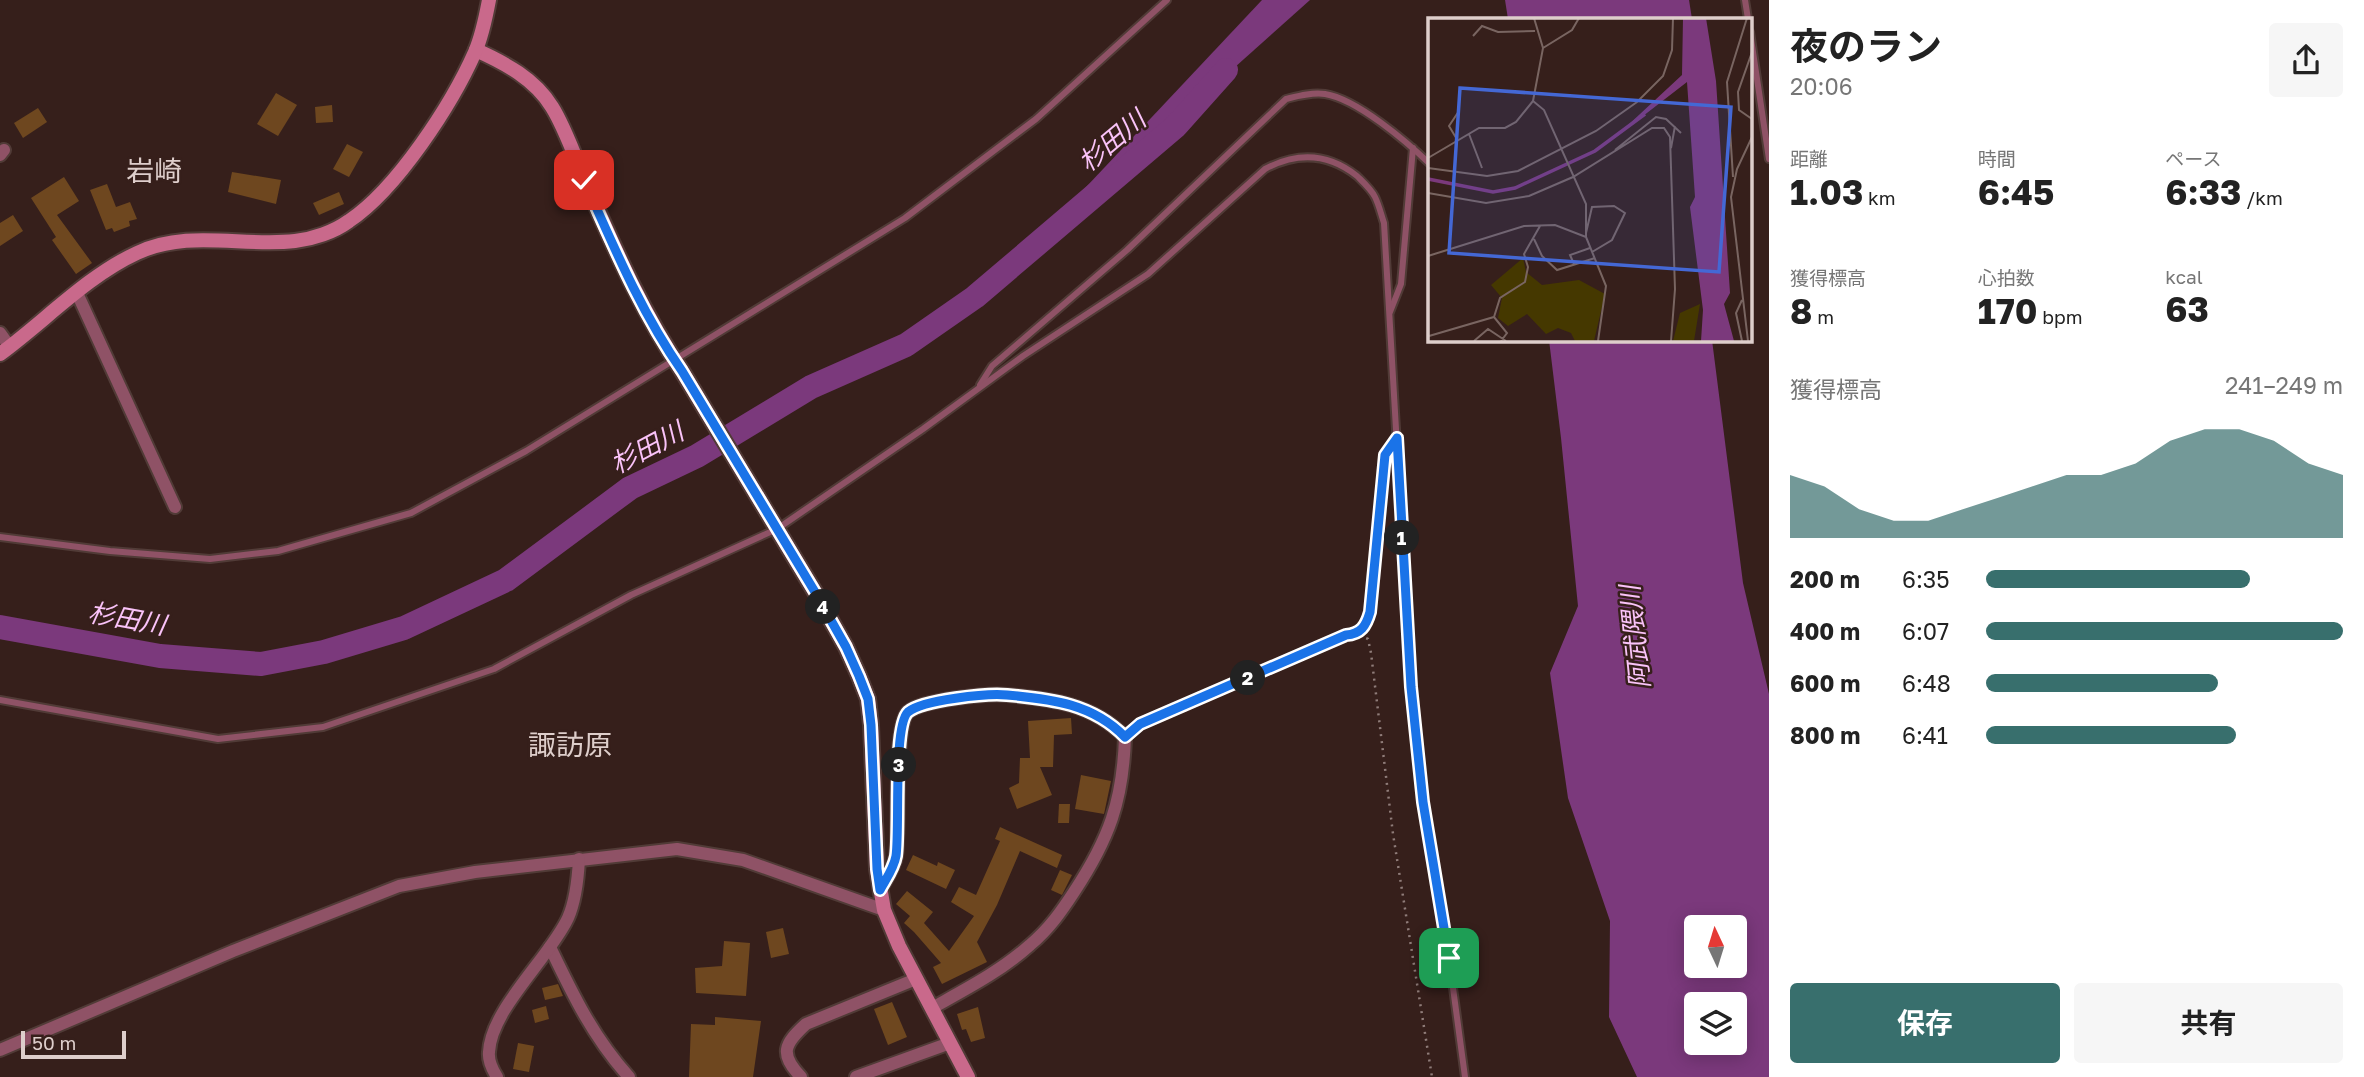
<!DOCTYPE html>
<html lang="ja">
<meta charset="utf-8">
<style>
body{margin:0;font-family:"Golos Text","Noto Sans JP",sans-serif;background:#f6f6f6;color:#222;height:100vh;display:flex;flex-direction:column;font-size:26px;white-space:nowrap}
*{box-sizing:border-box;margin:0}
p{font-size:23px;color:#767676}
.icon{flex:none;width:38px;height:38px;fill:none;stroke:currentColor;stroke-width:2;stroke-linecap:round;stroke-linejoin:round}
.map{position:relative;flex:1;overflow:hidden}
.drawer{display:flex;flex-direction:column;background:#fff;width:595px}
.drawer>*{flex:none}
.needle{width:46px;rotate:356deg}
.buttons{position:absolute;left:1684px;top:915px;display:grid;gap:14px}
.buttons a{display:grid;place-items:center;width:63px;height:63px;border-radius:7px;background:#fff;box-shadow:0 4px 18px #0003;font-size:35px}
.scale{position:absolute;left:21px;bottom:18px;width:105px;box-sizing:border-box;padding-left:7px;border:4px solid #dececb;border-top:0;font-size:19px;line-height:24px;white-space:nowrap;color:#dececb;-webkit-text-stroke:5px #361f1b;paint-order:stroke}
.pin{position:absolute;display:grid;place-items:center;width:60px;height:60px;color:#fff;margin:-30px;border-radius:14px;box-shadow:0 4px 10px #0006}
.km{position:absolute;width:35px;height:35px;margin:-18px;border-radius:50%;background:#222;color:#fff;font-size:19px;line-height:35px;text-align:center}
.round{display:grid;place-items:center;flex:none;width:74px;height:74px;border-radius:7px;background:#f6f6f6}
.headline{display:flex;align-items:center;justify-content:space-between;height:119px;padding:0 21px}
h1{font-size:38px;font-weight:700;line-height:52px}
.metrics{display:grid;grid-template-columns:repeat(3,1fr);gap:10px;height:119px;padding:7px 21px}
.metrics div{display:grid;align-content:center}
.metrics b{font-size:35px;font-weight:700}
.metrics small{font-size:19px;font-weight:400}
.metrics p{font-size:19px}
.chart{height:196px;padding:14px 21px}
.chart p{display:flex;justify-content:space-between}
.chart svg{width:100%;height:126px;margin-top:7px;fill:#386f6d;opacity:.7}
.button{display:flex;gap:14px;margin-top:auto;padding:14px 21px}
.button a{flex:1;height:80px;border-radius:7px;background:#386f6d;color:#fff;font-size:28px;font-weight:700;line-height:80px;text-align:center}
.button a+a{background:#f6f6f6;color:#222}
ul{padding:0 21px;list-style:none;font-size:23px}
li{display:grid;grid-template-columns:112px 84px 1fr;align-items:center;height:52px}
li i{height:18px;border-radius:9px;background:#386f6d}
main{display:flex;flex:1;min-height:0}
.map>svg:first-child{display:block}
.water{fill:#7b397c;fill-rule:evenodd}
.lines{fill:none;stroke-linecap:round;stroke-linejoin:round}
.river{stroke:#7b397c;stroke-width:24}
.building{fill:#6e471f}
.lane-casing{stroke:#513b37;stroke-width:10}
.street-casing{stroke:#513b37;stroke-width:16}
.secondary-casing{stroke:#513b37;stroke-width:18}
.path{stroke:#8f7c79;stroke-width:2.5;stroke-dasharray:2 5;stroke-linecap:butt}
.lane{stroke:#8f5266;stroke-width:6}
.street{stroke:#8f5266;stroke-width:12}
.secondary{stroke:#c9698b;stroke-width:14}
.route-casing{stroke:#fff;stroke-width:14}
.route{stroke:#1a73e8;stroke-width:9}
.labels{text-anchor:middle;stroke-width:5;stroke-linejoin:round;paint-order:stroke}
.water-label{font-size:26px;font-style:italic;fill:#fac3f9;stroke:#361f1b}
.quarter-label{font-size:28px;fill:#dececb;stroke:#361f1b}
.inset-river{fill:none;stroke:#7b397c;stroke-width:3.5}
.inset-road{fill:none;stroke:#796561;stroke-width:2}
.view{fill:#4468d5;fill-opacity:0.15;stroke:#4468d5;stroke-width:3.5}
.inset-edge{fill:none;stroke:#dececb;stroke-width:3.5}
</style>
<main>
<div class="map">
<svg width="1769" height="1077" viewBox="0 0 1769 1077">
<rect width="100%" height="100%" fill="#361f1b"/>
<!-- water -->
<g class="water">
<polygon points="1262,0 1310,0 1009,269"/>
<polygon points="1505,0 1689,0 1692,19 1508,19"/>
<path d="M1549 340H1712L1743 583 1769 694V1077H1637L1609 1017 1610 921 1568 798 1550 673 1578 606 1561 438ZM1696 928H1734V966H1696ZM1734 1004V1043H1696V1004Z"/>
</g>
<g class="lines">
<!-- river -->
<polyline class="river" points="0,627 160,656 261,664 324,652 404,628 506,580 630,488 697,456 811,387 906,345 975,297 1176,126 1226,70"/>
</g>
<!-- building -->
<g class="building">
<polygon points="276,93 297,105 278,136 257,124"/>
<polygon points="332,105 333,122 316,123 315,107"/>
<polygon points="38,108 47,122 23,138 14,123"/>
<polygon points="347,144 363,152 349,177 333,169"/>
<polygon points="232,172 281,180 276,204 228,192"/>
<polygon points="64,177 79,201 57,215 92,263 76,274 52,240 56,237 31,198"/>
<polygon points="107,184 116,207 130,202 137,219 129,221 130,226 114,232 112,228 106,230 90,190"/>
<polygon points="339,192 344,204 319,215 313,203"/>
<polygon points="13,215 23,231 0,246 0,223"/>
<polygon points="1071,718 1072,734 1054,735 1053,767 1040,767 1052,795 1017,809 1009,788 1019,783 1020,758 1030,758 1028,721"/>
<polygon points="1081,775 1111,781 1104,814 1075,809"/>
<polygon points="1059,804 1070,804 1069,823 1058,823"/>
<polygon points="1000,827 1062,855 1057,868 1020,851 997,905 977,942 987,962 942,984 933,967 941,963 914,932 904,923 910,916 896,904 907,891 933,912 924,923 949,951 974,916 951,902 959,887 976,895 1000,841 995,839"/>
<polygon points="913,855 937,866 938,862 955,870 946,889 906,870"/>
<polygon points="1060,870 1072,875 1062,895 1051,890"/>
<polygon points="783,928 789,954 771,958 766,932"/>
<polygon points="724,941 750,943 746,996 696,993 695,968 722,966"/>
<polygon points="558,984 563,996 545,1000 542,988"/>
<polygon points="892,1002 907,1037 888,1045 874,1009"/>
<polygon points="546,1006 549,1019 535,1023 532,1010"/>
<polygon points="978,1007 985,1038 971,1042 966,1029 962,1030 957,1014"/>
<polygon points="715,1017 761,1021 753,1077 689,1077 691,1024 715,1025"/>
<polygon points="518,1043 534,1046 529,1072 513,1069"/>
</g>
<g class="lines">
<defs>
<g id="lane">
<polyline points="1745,0 1748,19"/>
<polyline points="1750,32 1769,159"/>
<polyline points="1390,312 1401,284 1413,148"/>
<path d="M980 385 992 366 1127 250 1286 99C1298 96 1312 92 1325 94 1357 99 1407 142 1430 164"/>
<polyline points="0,537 110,551 210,559 278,551 411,513 526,451 905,218 1036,119 1167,0"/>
<path d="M0 700 218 739 323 727 494 669 631 595 777 529 923 429 1023 356 1148 274 1265 169C1297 152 1328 153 1357 176 1363 182 1371 189 1375 197 1379 205 1381 214 1384 223L1411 687 1423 802 1449 958 1465 1077"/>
</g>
<g id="street">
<polyline points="0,155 4,150"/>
<polyline points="77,293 175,507"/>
<polyline points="0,333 10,347"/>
<path d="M880 890C886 879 894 868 896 856 900 830 893 726 908 712 922 700 988 693 1007 695 1052 699 1093 704 1125 737 1123 801 1109 839 1074 892 1061 912 1049 929 1030 945 1001 971 966 989 932 1008"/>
<path d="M550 947C573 995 593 1037 629 1077"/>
<polyline points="0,1050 233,951 399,886 475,872 677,849 743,860 884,910"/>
<path d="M497 1077C492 1069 488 1061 489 1052 491 1009 550 957 568 918 576 900 578 878 579 859"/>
<path d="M801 1077C779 1054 784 1044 806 1024L916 979"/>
<polyline points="856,1077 950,1043"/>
</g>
<g id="secondary">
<path d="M476 50C505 63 535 79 552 107 567 131 577 164 589 190 616 252 644 315 682 371L815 592 846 647 859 676 868 699 871 725 877 869 884 910 899 946 968 1077"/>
<path d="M0 354C44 322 87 276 137 253 187 229 242 247 295 241 313 239 334 232 349 221 397 189 452 104 475 52 482 36 486 16 489 0"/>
</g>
</defs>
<!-- lane casing -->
<use href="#lane" class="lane-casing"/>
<!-- street casing -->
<use href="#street" class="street-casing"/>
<!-- secondary casing -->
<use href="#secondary" class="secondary-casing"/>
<!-- path -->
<g class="path">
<polyline points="1357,634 1364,628 1370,612 1386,454"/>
<polyline points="1135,728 1140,724 1346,635 1357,634 1368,639 1371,653 1393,834 1432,1077"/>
</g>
<!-- lane -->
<use href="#lane" class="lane"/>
<!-- street -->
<use href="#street" class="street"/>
<!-- secondary -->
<use href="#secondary" class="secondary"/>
</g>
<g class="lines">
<defs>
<path id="route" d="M584 180C613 245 641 312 682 371L815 592 846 647 859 676 868 699 871 725 877 869 880 890C886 879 894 868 896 856 900 830 893 726 908 712 922 700 988 693 1007 695 1052 699 1093 704 1125 737L1140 724 1346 635C1361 634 1366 626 1370 612L1385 455 1397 438 1411 687 1423 802 1449 958"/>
</defs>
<!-- route casing -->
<use href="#route" class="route-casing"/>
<!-- route -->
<use href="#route" class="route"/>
</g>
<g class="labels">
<!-- water labels -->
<g class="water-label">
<text transform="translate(1112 141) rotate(-40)" y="9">杉田川</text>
<text transform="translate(647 448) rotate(-28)" y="9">杉田川</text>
<text transform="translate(127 619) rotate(10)" y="9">杉田川</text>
<text transform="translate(1635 637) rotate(-96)" y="9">阿武隈川</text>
</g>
<!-- quarter labels -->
<g class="quarter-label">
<text x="154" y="181">岩崎</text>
<text x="570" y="755">諏訪原</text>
</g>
</g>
<!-- overview -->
<g transform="translate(1428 18)">
<rect width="324" height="324" fill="#361f1b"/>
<path d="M95 240 98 254 114 267 151 262 177 276 166 323H147L143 315 130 310 118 316 99 296 80 308 70 300 74 280 63 267ZM272 286 266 323H245L252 295Z" fill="#453800"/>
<path d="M255 0H278L288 63 302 275 296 286 306 323H273L275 292 262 189 267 179 259 64 184 122 254 57Z" fill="#7b397c"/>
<path class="inset-river" d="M0 161 65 174 87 170 167 133 217 96"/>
<path class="inset-road" d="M106 0 115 30M45 18 54 8 70 14 107 13M324 34 310 74 311 92 324 101M105 83 116 92 158 186V219L178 268 170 323M41 116 54 150M30 123 21 108 31 93M243 130 247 108M187 132 228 99 238 101 253 115M0 140 51 110H77L88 104 105 83 115 30 144 12 151 0M0 150 59 158 90 153 168 113 209 84 235 58 244 32 245 0M305 159 299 64 319 0M0 175 58 185 101 178 145 159 224 110H236L242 119 247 271 243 323M158 215 164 189 186 188 197 195 184 222 164 234M106 221 114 238 129 252 167 240M0 238 96 208 127 207 158 219M146 246 142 237 162 230M66 299 72 280 97 264 100 249 96 236 112 208M1 318 66 299 79 315 73 323M46 323 60 311 78 323M314 323 308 295 314 282M320 323 303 179 309 151 324 119"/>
<path class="view" d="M32 70 303 89 291 254 21 235Z"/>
<rect width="324" height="324" class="inset-edge"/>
</g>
</svg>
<div class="buttons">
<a><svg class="needle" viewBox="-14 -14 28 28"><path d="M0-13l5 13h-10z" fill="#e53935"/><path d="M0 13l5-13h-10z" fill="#767676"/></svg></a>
<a><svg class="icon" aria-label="layers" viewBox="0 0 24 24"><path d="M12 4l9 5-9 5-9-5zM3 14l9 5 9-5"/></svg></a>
</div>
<div class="scale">50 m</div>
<div class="pin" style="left:1449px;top:958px;background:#1e9e55"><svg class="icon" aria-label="arrive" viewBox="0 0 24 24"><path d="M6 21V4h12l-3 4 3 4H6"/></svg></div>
<div class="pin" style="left:584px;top:180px;background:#d93025"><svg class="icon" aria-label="check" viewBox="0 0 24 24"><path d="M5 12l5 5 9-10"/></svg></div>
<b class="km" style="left:1402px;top:538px">1</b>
<b class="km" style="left:1248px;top:678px">2</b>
<b class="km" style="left:899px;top:765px">3</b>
<b class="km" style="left:823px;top:607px">4</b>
</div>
<section class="drawer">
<div class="headline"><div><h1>夜のラン</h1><p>20:06</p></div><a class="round"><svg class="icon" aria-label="share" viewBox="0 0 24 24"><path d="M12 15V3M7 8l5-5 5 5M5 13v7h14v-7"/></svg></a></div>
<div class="metrics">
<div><p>距離</p><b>1.03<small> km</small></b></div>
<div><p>時間</p><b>6:45</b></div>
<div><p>ペース</p><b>6:33<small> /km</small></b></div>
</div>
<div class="metrics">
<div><p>獲得標高</p><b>8<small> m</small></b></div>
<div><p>心拍数</p><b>170<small> bpm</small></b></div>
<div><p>kcal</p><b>63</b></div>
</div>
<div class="chart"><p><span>獲得標高</span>241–249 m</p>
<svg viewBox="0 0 160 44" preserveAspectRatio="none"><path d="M0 44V22L10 26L20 34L30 38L40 38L50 34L60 30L70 26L80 22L90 22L100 18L110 10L120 6L130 6L140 10L150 18L160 22V44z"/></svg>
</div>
<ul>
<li><b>200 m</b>6:35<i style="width:74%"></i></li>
<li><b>400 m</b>6:07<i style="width:100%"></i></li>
<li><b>600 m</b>6:48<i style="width:65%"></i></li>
<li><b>800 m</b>6:41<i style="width:70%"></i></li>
</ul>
<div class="button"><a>保存</a><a>共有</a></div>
</section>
</main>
